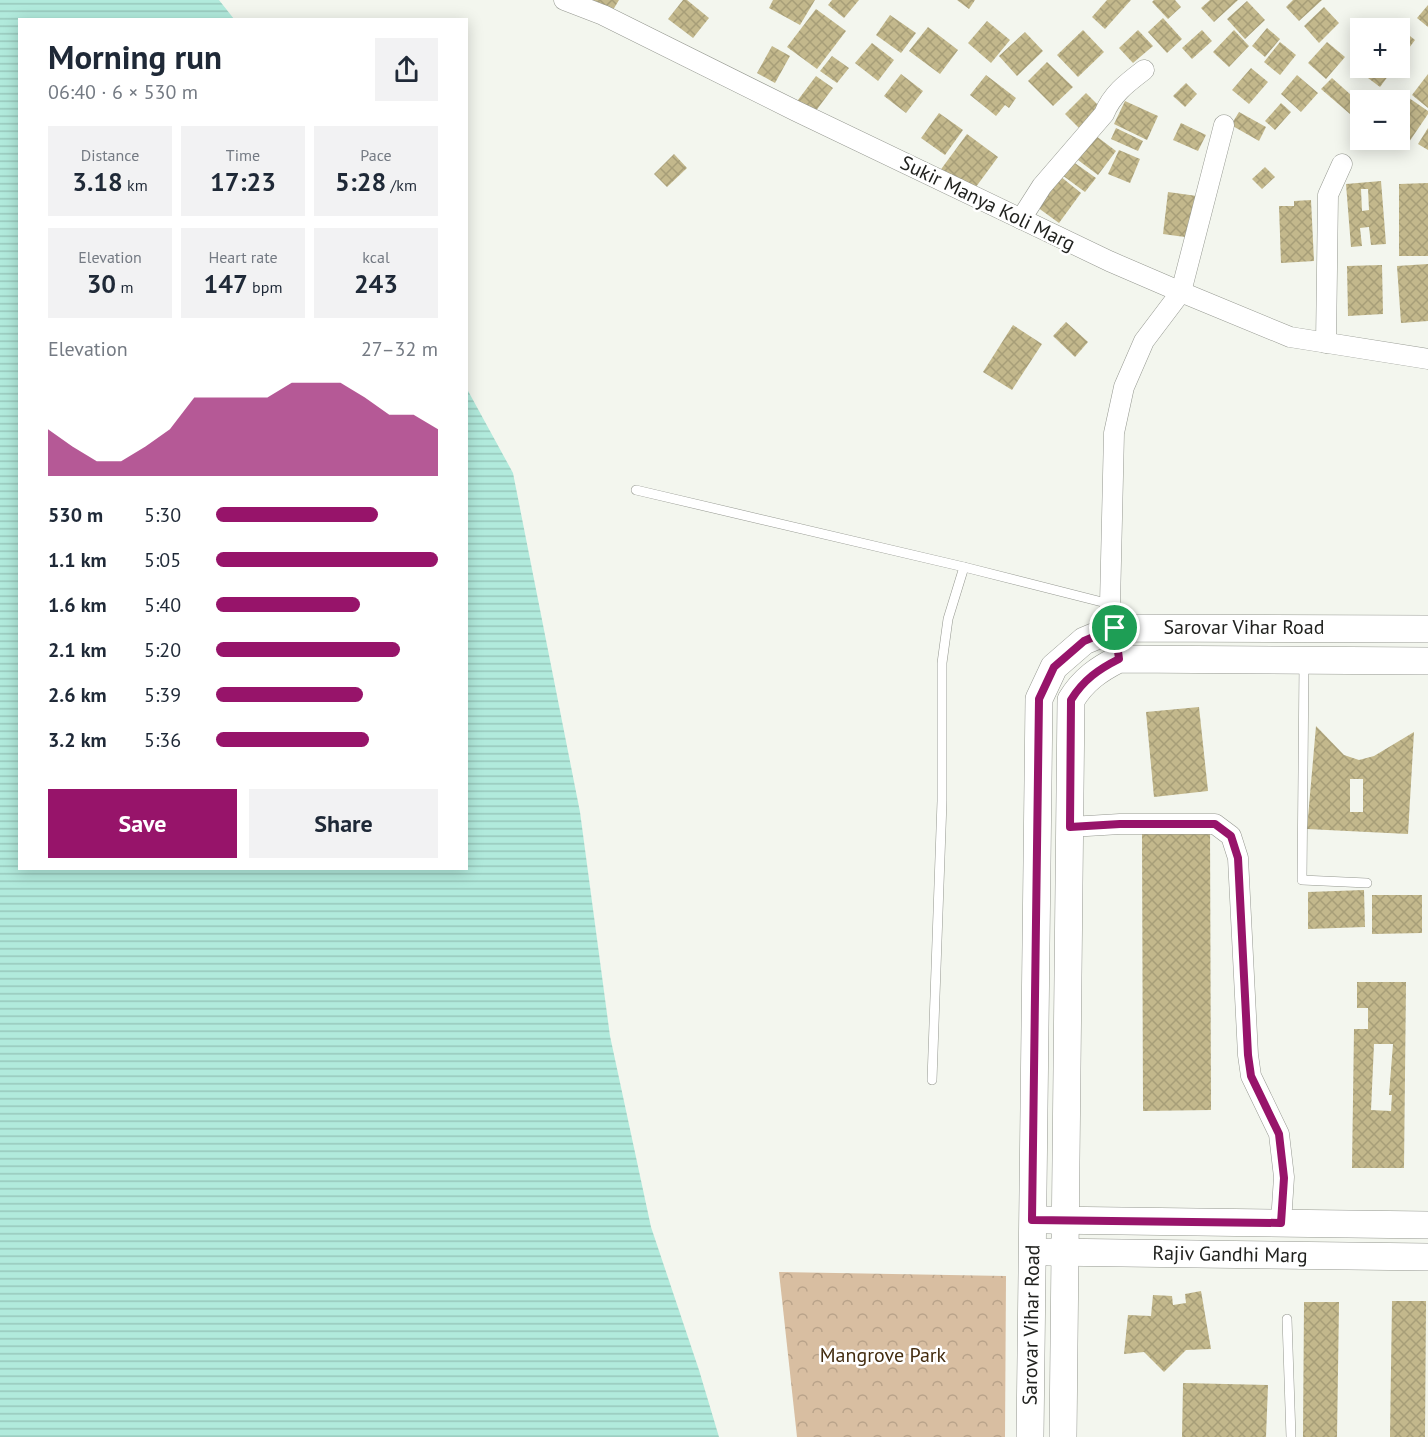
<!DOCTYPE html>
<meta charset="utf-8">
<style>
body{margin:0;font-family:"PT Sans",sans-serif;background:#f2f2f3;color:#1f2937;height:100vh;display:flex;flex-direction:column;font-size:22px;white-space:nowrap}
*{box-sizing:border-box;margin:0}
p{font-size:20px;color:#747a83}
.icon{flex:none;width:33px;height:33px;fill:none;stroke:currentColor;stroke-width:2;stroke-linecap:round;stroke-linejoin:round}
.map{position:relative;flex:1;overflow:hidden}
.sheet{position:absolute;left:18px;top:18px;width:450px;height:852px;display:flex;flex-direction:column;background:#fff;border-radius:0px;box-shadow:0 3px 15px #0003}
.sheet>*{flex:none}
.controls{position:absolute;left:1350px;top:18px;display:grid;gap:12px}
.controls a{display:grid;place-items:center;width:60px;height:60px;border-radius:0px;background:#fff;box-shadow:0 3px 15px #0003;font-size:30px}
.pin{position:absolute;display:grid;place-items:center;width:51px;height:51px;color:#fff;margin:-26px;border:3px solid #fff;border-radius:50%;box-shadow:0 2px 6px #0007}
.round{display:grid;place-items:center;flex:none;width:63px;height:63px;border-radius:0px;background:#f2f2f3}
.head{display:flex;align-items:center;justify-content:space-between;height:102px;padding:0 30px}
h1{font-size:33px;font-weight:600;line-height:45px}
.stats{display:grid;grid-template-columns:repeat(3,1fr);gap:9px;height:102px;padding:6px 30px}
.stats div{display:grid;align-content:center;border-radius:0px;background:#f2f2f3;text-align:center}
.stats b{font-size:26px;font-weight:600}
.stats small{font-size:16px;font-weight:400}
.stats p{font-size:16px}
.chart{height:168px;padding:12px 30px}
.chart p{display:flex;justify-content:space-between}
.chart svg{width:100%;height:108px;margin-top:6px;fill:#97146a;opacity:.7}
.button{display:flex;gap:12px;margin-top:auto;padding:12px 30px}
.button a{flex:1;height:69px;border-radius:0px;background:#97146a;color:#fff;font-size:24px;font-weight:600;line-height:69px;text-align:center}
.button a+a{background:#f2f2f3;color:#1f2937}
ul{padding:0 30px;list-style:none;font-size:20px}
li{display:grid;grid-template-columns:96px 72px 1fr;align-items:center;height:45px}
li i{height:15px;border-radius:8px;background:#97146a}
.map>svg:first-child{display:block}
.park{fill:url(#park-crowns)}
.water{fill:url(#water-rules)}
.building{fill:url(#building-cross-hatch);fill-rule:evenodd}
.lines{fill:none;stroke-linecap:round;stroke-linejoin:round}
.lane-casing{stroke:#959890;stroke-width:10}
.street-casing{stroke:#959890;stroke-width:21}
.secondary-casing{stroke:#959890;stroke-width:28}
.lane{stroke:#fff;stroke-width:9}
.street{stroke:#fff;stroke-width:20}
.secondary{stroke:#fff;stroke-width:27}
.route-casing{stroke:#fff;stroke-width:12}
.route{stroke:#97146a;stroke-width:8}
.labels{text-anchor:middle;stroke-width:5;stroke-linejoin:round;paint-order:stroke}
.street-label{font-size:20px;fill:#21221f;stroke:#fff}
.park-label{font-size:20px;fill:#432c0f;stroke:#fff}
</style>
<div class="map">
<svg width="1428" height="1437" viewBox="0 0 1428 1437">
<defs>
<pattern id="park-crowns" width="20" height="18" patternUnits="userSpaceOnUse" patternTransform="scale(1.5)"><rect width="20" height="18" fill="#d8bea1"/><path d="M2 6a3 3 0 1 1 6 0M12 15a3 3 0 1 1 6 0" fill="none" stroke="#b9a38a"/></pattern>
<pattern id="water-rules" width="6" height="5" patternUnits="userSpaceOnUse" patternTransform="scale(1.5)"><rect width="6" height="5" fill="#b1eadc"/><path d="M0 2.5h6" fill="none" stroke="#98c8bc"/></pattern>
<pattern id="building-cross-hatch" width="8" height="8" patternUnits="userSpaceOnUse" patternTransform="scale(1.5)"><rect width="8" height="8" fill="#c3b88c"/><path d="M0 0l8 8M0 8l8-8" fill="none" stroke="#a79e78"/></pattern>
</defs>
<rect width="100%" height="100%" fill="#f3f6ee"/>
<!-- park -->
<polygon class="park" points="779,1272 1006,1276 1005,1437 797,1437"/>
<!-- water -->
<polygon class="water" points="0,0 219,0 234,19 20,20 20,868 466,868 467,389 513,473 580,812 610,1036 651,1227 699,1370 719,1437 0,1437"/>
<!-- building -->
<g class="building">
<polygon points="586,0 619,0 610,15"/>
<polygon points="683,0 687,0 709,18 693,38 668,19"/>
<polygon points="773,0 815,0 800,25 769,8"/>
<polygon points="832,0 859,0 844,18 828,5"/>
<polygon points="957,0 975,0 969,9"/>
<polygon points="1107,0 1131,0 1105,29 1092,17"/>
<polygon points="1154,0 1175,0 1181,7 1168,19 1152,2"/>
<polygon points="1210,0 1238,0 1214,22 1201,8"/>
<polygon points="1293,0 1322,0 1299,21 1286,7"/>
<polygon points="1247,1 1265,20 1245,39 1227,19"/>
<polygon points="1428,5 1428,27 1417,18"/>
<polygon points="1324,7 1339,23 1319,43 1304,26"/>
<polygon points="816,9 846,31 817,69 787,47"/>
<polygon points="890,15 916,33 901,53 876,35"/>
<polygon points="1163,18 1182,39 1167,53 1148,32"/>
<polygon points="987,21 1010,40 991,63 968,43"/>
<polygon points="928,27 958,50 940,74 909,51"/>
<polygon points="1267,28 1280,39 1265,57 1252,46"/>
<polygon points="1400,28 1415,40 1400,60"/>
<polygon points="1083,30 1104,52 1078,77 1057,55"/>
<polygon points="1138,30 1153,46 1133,63 1119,48"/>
<polygon points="1202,30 1212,41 1192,59 1182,48"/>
<polygon points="1234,30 1249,46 1229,67 1213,52"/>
<polygon points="1025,32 1043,51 1017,76 999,56"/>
<polygon points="1280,42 1296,55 1280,75 1264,62"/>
<polygon points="1327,42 1345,57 1326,79 1308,63"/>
<polygon points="872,43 894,60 878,81 855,63"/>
<polygon points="772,46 790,56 775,83 757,73"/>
<polygon points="832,56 849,68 837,83 820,71"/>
<polygon points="1047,62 1073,87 1053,106 1028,81"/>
<polygon points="1251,68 1268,82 1249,104 1232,90"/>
<polygon points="1370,68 1394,68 1380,87 1364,75"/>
<polygon points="901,74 923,91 906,113 884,96"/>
<polygon points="1428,74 1428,108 1412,95"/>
<polygon points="986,75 1016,98 1009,108 1005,105 996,116 970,95"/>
<polygon points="1297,75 1318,93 1301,112 1281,94"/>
<polygon points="816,76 833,88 812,116 795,104"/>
<polygon points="1332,78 1360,103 1350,114 1321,89"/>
<polygon points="1186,83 1197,94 1185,107 1173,96"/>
<polygon points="1086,93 1102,109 1082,131 1065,114"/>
<polygon points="1409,98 1428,111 1428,114 1407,145 1400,140 1400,112"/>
<polygon points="1125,101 1158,116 1147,140 1114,124"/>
<polygon points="1281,103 1291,112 1275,130 1265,121"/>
<polygon points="1239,112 1266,127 1259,141 1231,125"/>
<polygon points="939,113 963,130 945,155 921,138"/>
<polygon points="1181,123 1206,135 1198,151 1173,140"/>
<polygon points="1116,128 1143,141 1138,151 1111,139"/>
<polygon points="1428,128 1428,150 1418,144"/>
<polygon points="1092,133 1116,151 1098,175 1074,157"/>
<polygon points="967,134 998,157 970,195 939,172"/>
<polygon points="1119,150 1140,159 1130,183 1108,174"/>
<polygon points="674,154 687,168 667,187 654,174"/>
<polygon points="1072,161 1096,178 1085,192 1062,175"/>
<polygon points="1265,167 1275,177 1262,189 1252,179"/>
<polygon points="1060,176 1081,193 1059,223 1037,207"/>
<path d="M1381 181 1386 244 1371 245 1369 227 1360 228 1362 246 1351 247 1346 184ZM1361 189H1368L1369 210 1362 211Z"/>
<polygon points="1428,183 1428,256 1399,256 1399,184"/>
<polygon points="1168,192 1197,196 1192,238 1163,234"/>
<polygon points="1311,200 1314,261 1281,263 1279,206 1294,206 1294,201"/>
<polygon points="1428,264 1428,321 1401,323 1397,266"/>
<polygon points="1382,265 1383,314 1348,316 1347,266"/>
<polygon points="1066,322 1088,342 1075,357 1053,336"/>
<polygon points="1013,325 1042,344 1012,390 983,372"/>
<polygon points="1199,707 1208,791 1154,797 1146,712"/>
<path d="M1316 726 1344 755 1359 760 1374 756 1414 732 1408 834 1307 829ZM1350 779H1363V812H1350Z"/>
<polygon points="1210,827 1211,1110 1143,1111 1142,828"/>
<polygon points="1364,890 1365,927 1308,929 1308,892"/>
<polygon points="1372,895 1422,895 1422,933 1372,934"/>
<path d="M1357 982H1406L1404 1168H1352L1354 1029H1368V1008H1357ZM1374 1044H1393L1389 1095H1392L1391 1111 1371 1110Z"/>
<polygon points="1201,1291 1211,1349 1186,1350 1164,1372 1144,1352 1124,1354 1128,1315 1151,1316 1153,1295 1172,1296 1173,1305 1186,1303 1185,1294"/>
<polygon points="1392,1301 1426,1301 1425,1437 1390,1437"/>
<polygon points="1304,1302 1339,1302 1337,1437 1303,1437"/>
<polygon points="1183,1383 1268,1385 1266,1437 1182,1437"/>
</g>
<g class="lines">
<defs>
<g id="lane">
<polyline points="636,490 964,567 1110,604"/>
<polyline points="1304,663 1302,880 1367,883"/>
<polyline points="932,1080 942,801 942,663 948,619 964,567"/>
<polyline points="1287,1319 1291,1437"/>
</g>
<g id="street">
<polyline points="564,0 603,15 796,111 1109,261 1181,292 1290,337 1428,359"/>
<path d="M1021 219 1042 186 1104 114C1112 94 1127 83 1144 70"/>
<polyline points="1326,343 1328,195 1342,164"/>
<polyline points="1119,659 1110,604 1114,433 1124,387 1144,341 1181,292 1224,125"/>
<polyline points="1070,827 1120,824 1215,824 1231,836 1238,858 1248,1055 1251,1076 1279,1134 1284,1177 1281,1223"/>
</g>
<g id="secondary">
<polyline points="1048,1220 1428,1225"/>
<polyline points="1048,1252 1428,1257"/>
<polyline points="1030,1437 1039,699 1054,667 1084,641 1115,628 1428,629"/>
<path d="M1063 1437 1071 700C1083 680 1099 669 1119 659L1428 661"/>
</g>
</defs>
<!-- lane casing -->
<use href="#lane" class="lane-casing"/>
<!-- street casing -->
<use href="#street" class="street-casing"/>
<!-- secondary casing -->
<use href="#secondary" class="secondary-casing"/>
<!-- lane -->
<use href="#lane" class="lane"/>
<!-- street -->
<use href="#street" class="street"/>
<!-- secondary -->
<use href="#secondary" class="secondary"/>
</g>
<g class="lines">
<defs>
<path id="route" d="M1115 628 1119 659C1099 669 1083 680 1071 700L1070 827 1120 824H1215L1231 836 1238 858 1248 1055 1251 1076 1279 1134 1284 1178 1281 1223 1032 1220 1039 699 1054 667 1084 641Z"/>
</defs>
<!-- route casing -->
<use href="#route" class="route-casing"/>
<!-- route -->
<use href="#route" class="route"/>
</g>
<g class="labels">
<!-- street labels -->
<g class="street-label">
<text transform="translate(988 203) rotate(26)" y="7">Sukir Manya Koli Marg</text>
<text x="1244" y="634">Sarovar Vihar Road</text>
<text transform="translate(1230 1254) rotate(1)" y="7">Rajiv Gandhi Marg</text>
<text transform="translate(1031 1325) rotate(-89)" y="7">Sarovar Vihar Road</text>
</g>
<!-- park labels -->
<g class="park-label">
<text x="883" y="1362">Mangrove Park</text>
</g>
</g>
</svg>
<div class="controls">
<a>+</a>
<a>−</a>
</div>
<div class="pin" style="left:1115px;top:628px;background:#1e9e55"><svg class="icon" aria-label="arrive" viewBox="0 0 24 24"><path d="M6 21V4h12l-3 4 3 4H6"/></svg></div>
<section class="sheet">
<div class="head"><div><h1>Morning run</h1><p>06:40 · 6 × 530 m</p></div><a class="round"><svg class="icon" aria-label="share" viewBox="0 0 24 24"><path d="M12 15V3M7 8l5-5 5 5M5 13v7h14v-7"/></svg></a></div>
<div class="stats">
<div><p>Distance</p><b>3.18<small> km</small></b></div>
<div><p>Time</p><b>17:23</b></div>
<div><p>Pace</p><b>5:28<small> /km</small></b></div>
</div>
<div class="stats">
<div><p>Elevation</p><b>30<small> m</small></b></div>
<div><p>Heart rate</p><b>147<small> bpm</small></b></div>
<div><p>kcal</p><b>243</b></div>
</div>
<div class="chart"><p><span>Elevation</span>27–32 m</p>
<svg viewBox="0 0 160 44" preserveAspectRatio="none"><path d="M0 44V25L10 32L20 38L30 38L40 32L50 25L60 12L70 12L80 12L90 12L100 6L110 6L120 6L130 12L140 19L150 19L160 25V44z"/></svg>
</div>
<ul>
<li><b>530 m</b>5:30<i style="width:73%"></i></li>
<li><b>1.1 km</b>5:05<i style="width:100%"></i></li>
<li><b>1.6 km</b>5:40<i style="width:65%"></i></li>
<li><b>2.1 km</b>5:20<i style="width:83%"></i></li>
<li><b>2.6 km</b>5:39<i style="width:66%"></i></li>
<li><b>3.2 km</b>5:36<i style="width:69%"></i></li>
</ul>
<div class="button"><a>Save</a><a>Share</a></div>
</section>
</div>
